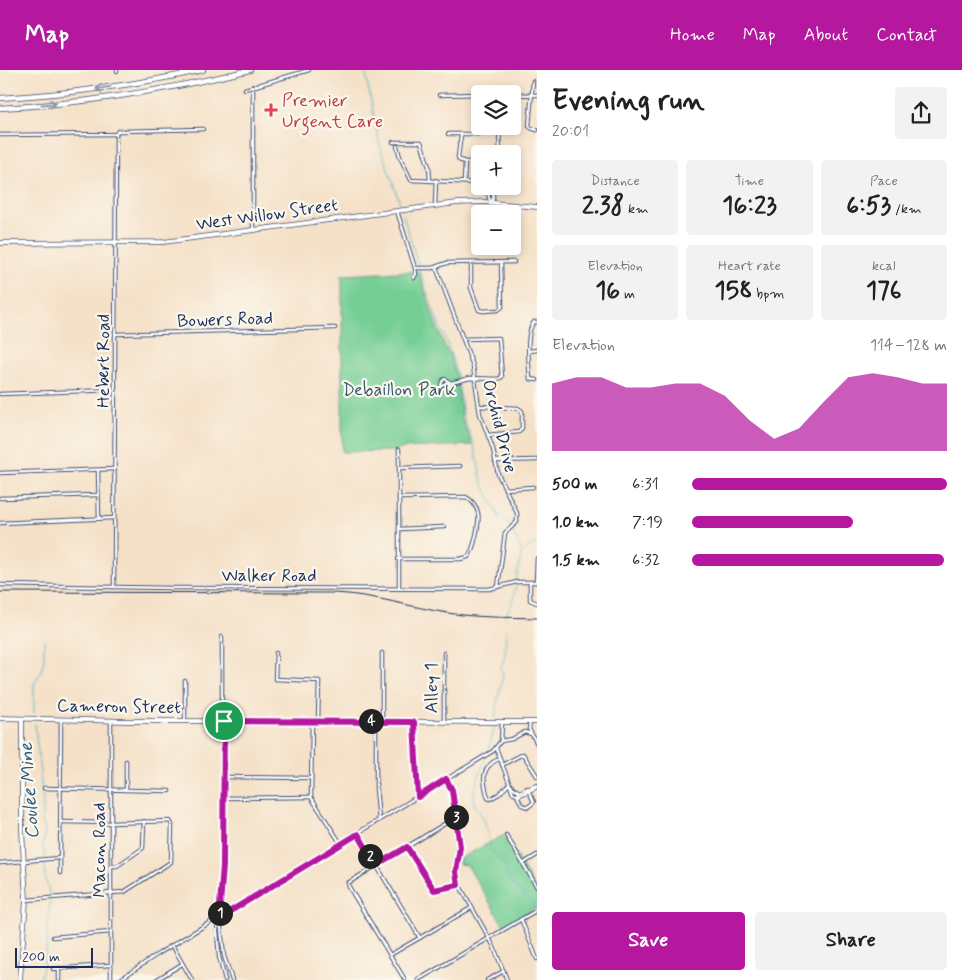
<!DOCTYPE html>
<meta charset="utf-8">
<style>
body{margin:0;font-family:Mynerve,sans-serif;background:#f2f2f2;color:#222;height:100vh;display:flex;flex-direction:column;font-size:19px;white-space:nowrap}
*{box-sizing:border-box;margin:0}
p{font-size:16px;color:#767676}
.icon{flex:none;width:28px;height:28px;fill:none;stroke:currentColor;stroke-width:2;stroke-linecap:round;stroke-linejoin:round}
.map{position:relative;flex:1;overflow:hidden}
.panel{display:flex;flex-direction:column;background:#fff;width:425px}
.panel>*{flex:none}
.buttons{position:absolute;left:471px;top:15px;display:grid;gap:10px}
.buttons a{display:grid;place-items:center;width:50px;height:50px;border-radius:5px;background:#fff;box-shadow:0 2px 8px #0003;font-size:25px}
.scale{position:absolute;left:15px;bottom:12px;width:78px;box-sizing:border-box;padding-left:5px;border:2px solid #1b2f5e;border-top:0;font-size:14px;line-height:18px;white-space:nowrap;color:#1b2f5e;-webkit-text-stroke:4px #fbf7ec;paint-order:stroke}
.pin{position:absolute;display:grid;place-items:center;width:42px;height:42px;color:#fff;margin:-21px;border:2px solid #fff;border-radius:50%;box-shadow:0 1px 5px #0007}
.km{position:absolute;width:25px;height:25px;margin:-12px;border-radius:50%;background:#222;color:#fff;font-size:14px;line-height:25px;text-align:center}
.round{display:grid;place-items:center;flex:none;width:52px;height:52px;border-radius:5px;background:#f2f2f2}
.summary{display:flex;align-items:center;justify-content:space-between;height:85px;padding:0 15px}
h1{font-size:28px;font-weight:700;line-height:38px}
.figures{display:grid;grid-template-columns:repeat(3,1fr);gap:8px;height:85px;padding:5px 15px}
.figures div{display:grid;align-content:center;border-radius:5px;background:#f2f2f2;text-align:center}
.figures b{font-size:25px;font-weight:700}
.figures small{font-size:14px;font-weight:400}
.figures p{font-size:14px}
.chart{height:140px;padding:10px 15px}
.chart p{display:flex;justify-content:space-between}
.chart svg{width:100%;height:90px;margin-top:5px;fill:#b5179e;opacity:.7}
.button{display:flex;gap:10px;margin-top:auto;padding:10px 15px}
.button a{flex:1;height:58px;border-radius:5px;background:#b5179e;color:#fff;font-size:20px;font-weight:700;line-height:58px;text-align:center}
.button a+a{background:#f2f2f2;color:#222}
ul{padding:0 15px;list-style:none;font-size:16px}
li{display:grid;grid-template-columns:80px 60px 1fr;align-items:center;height:38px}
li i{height:12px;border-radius:6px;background:#b5179e}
header{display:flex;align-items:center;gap:30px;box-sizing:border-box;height:70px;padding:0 25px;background:#b5179e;color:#fff}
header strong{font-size:24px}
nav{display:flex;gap:28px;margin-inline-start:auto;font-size:18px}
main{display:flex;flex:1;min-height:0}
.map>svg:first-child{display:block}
.green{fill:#75ce94;stroke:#487e79}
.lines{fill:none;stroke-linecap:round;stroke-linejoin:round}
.stream{stroke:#40afbc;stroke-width:1}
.minor-casing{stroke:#3c4a6e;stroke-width:4.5}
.major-casing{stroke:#3c4a6e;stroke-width:5.5}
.highway-casing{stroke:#3c4a6e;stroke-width:6}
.minor{stroke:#fff;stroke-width:2.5}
.major{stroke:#fff;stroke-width:4}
.highway{stroke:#fff;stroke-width:4.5}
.rail{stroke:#1b2f5e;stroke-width:1}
.oneway{stroke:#8d97ae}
.route-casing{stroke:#fff;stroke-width:10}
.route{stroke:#b5179e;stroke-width:6}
.health-dot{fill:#e0444e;stroke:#fbf7ec;stroke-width:2}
.labels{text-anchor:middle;stroke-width:4.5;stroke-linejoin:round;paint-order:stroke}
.health-label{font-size:18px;fill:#be3a42;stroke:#fbf7ec;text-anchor:start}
.street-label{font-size:18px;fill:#1b2f5e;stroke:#fbf7ec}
.park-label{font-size:18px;fill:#32576c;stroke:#fbf7ec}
.water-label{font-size:19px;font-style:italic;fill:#285c7f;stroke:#fbf7ec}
</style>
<header>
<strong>Map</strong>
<nav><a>Home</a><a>Map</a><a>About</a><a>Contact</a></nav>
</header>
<main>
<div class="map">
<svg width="537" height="910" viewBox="0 0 537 910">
<rect width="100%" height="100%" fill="#fbf7ec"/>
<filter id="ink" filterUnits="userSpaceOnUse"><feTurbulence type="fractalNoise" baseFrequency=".02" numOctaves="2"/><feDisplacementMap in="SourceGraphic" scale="10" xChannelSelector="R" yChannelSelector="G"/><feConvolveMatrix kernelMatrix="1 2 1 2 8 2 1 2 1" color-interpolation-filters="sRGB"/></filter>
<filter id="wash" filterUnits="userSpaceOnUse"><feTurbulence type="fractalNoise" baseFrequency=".0096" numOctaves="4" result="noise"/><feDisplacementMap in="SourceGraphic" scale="20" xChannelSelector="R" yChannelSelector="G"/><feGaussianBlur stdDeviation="1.12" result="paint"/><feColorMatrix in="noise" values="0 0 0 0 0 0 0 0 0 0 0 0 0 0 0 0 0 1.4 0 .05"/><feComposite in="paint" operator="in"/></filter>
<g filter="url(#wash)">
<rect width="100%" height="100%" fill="#f5e1c8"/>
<!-- green -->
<g class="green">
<polygon points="418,201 438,260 450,287 456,307 462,350 472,375 404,378 395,381 342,382 342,205"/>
<polygon points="504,765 537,821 537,837 504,856 467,795 459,794 459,789"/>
</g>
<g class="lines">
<!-- stream -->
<g class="stream">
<polyline points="365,0 380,76 401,136"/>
<polyline points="403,145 423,211 440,258 447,272 457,305 464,350 475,378 482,412 500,448 510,455"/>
<polyline points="512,459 521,481"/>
<polyline points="516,510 522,482 537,472"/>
<polyline points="505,546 512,533 516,515"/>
<polyline points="34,643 34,614 41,602 44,589 44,570"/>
<polyline points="495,649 497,633 503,606 501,597 505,585 506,560"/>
<polyline points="35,654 43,734 42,750 45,762 43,775 45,787"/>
<polyline points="489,678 495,655"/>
<polyline points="485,691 480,702 474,722 474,734 484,749 491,780 504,794 511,813 530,830 536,839"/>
<polyline points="45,792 45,807 50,826"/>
<polyline points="40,910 46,882 50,831"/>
</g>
</g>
</g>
<g filter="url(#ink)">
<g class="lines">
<defs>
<g id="minor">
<polyline points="117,0 117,1"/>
<polyline points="533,11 529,56 531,58 537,60"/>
<polyline points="253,16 253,160"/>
<polyline points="245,19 309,0"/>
<polyline points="496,24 537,25"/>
<polyline points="439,25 480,24"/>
<polyline points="448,64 477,64 489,60 499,60"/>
<polyline points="0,65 116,64 118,61 122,61 203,59"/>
<polyline points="461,65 458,87 459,90 465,92"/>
<polyline points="393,72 421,72 429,97 430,110"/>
<polyline points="397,76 400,87 411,110 480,113"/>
<polyline points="500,84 499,60 507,60"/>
<polyline points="464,112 465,92 480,92"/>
<polyline points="488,116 489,129 491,130"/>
<polyline points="491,132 493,129 493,116"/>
<polyline points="435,136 436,110"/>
<polyline points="397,141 415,198 416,204 414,208"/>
<polyline points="471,193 471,218 479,240 483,241 498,240 502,237 501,192"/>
<polyline points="436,197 473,296 480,344 493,379 498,404 517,443 517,452 505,463 498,517"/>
<polyline points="415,198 432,198 447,193 514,192"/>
<path d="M537 252H534C525 262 529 295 530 309L537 310"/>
<polyline points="115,264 335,258"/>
<polyline points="529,281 537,280"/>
<polyline points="451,313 450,316 446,319 441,315 443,310 445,309 451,313 470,308 498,309 502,307 499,268 463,269"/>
<polyline points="0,324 115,320"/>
<polyline points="479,336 518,338 522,341 522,358 519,362 488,365"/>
<polyline points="495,391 537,390"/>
<polyline points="399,398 460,396"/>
<polyline points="98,400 99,449"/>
<polyline points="0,403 115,399"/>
<polyline points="505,419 533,417"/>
<polyline points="0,428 98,425"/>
<polyline points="0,453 114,448"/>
<polyline points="399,459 444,457"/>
<path d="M398 489H460L468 487C474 480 480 452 478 443 477 437 472 430 466 427L399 428"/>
<polyline points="530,512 530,530 537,533"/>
<polyline points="536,512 537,488"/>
<polyline points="0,515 172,518 489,519 517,512 537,512"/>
<polyline points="114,517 116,64"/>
<polyline points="399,518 399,379"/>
<polyline points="276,583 275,609 319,611 318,651"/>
<polyline points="382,583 382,652"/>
<polyline points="185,651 185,611"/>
<polyline points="222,651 222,567"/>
<polyline points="224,651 223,797 217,861 219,887 225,910"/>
<polyline points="312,651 311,727 341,774"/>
<polyline points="376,652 376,718 379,750"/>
<polyline points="415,652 418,727"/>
<polyline points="444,652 444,583"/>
<polyline points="530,653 529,659 537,674"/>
<polyline points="501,671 512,669 525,662 531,664"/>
<polyline points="496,678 513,723 518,726 537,717"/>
<path d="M499 689C480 697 483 711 488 728L490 729 499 724 509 714"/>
<polyline points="126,691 126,720"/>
<polyline points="502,695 523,684 537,706"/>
<polyline points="224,707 311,708"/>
<polyline points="446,709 452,720 460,777 455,802 456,809 493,875 507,910"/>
<polyline points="510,715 519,722 537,715"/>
<polyline points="44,718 169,721"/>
<polyline points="519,722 518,728 522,735 528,737 534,732 527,718"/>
<polyline points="223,728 311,727"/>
<polyline points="357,763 420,868"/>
<polyline points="506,765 537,817"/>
<polyline points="407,777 432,819 436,820 458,815"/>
<polyline points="0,793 60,788"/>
<polyline points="524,793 537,785"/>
<polyline points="111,796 117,796 143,778 144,751"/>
<polyline points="60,803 61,650"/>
<polyline points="26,830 124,822 171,792 172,755 170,751 111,753 61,752"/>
<polyline points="220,849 224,886 232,910"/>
<polyline points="521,849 537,889"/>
<polyline points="53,867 111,862"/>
<polyline points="172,875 192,910"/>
<polyline points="390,885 471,838"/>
<polyline points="53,899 110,895"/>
<polyline points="59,899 59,910"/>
<polyline points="111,910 111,650"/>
<polyline points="119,910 161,882 493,681 501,671 502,653"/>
<polyline points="156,910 182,894"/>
<polyline points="405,910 349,817 348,813 446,753 456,750"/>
<polyline points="418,910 537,840"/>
<polyline points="487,910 504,901"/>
</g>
<g id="major">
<polyline points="0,173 163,172 457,133 484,132 537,137"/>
<polyline points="0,648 128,651 537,652"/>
<polyline points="20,910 26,830 22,760 22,649"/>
</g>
<g id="highway">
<path d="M0 28C68 24 136 15 203 0"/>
<path d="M0 38C84 34 168 20 250 0"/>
</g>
</defs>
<!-- minor casing -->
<use href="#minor" class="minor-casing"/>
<!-- major casing -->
<use href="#major" class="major-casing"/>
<!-- highway casing -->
<use href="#highway" class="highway-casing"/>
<!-- minor -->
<use href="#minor" class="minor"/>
<!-- major -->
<use href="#major" class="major"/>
<!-- highway -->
<use href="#highway" class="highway"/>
<!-- rail -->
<path class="rail" d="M0 522 335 523C376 525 409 537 448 543 478 548 508 547 537 548"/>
</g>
<!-- one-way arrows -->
<defs><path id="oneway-shaft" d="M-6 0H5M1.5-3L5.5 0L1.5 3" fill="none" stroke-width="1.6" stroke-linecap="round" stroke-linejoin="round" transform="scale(1.25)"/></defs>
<g class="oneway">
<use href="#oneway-shaft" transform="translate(103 18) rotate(171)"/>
<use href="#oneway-shaft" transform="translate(49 34) rotate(-5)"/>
</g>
</g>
<g class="lines" filter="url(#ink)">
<defs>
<polygon id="route" points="224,651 414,652 418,727 446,709 452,720 460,777 456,802 458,815 434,820 407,777 376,795 358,764 219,848 223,796"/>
</defs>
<!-- route casing -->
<use href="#route" class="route-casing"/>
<!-- route -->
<use href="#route" class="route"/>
</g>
<!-- markers -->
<path class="health-dot" d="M268.5 32.5h5v5h5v5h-5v5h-5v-5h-5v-5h5z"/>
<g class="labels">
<!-- health labels -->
<g class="health-label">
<text x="282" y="36">Premier<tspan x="282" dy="21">Urgent Care</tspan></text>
</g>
<!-- street labels -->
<g class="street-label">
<text transform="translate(267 144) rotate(-8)" y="6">West Willow Street</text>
<text transform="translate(225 249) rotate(-2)" y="6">Bowers Road</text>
<text transform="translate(103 291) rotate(-90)" y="6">Hebert Road</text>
<text transform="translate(500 356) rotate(76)" y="6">Orchid Drive</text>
<text x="269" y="511">Walker Road</text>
<text transform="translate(431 618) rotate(-90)" y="6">Alley 1</text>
<text transform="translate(119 636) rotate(1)" y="6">Cameron Street</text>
<text transform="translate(99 780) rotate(-90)" y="6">Macon Road</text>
</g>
<!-- park labels -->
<g class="park-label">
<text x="399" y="325">Debaillon Park</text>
</g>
<!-- water labels -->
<g class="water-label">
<text transform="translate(28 721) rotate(-94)" y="7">Coulee Mine</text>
</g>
</g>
</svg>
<div class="buttons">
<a><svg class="icon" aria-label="layers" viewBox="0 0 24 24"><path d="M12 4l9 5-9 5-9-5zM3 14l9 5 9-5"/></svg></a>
<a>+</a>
<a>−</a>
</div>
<div class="scale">200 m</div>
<div class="pin" style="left:224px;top:651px;background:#1e9e55"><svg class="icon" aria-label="arrive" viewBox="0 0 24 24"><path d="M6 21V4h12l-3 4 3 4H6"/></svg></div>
<b class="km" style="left:220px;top:843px">1</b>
<b class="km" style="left:370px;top:786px">2</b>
<b class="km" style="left:456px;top:747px">3</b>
<b class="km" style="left:371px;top:651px">4</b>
</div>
<section class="panel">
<div class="summary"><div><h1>Evening run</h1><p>20:01</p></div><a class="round"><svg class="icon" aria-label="share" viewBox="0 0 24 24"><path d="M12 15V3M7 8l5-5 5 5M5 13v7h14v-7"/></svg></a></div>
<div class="figures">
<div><p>Distance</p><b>2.38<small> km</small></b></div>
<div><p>Time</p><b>16:23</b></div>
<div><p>Pace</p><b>6:53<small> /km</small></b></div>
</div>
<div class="figures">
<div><p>Elevation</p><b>16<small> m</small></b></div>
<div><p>Heart rate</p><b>158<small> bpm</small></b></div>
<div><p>kcal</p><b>176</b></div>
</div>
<div class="chart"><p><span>Elevation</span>114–128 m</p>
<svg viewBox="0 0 160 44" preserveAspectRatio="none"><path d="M0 44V11L10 8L20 8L30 13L40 13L50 11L60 11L70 17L80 29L90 38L100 33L110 20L120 8L130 6L140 8L150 11L160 11V44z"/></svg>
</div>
<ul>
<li><b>500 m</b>6:31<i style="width:100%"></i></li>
<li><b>1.0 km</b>7:19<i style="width:63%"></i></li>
<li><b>1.5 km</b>6:32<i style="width:99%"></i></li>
</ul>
<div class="button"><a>Save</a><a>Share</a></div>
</section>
</main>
